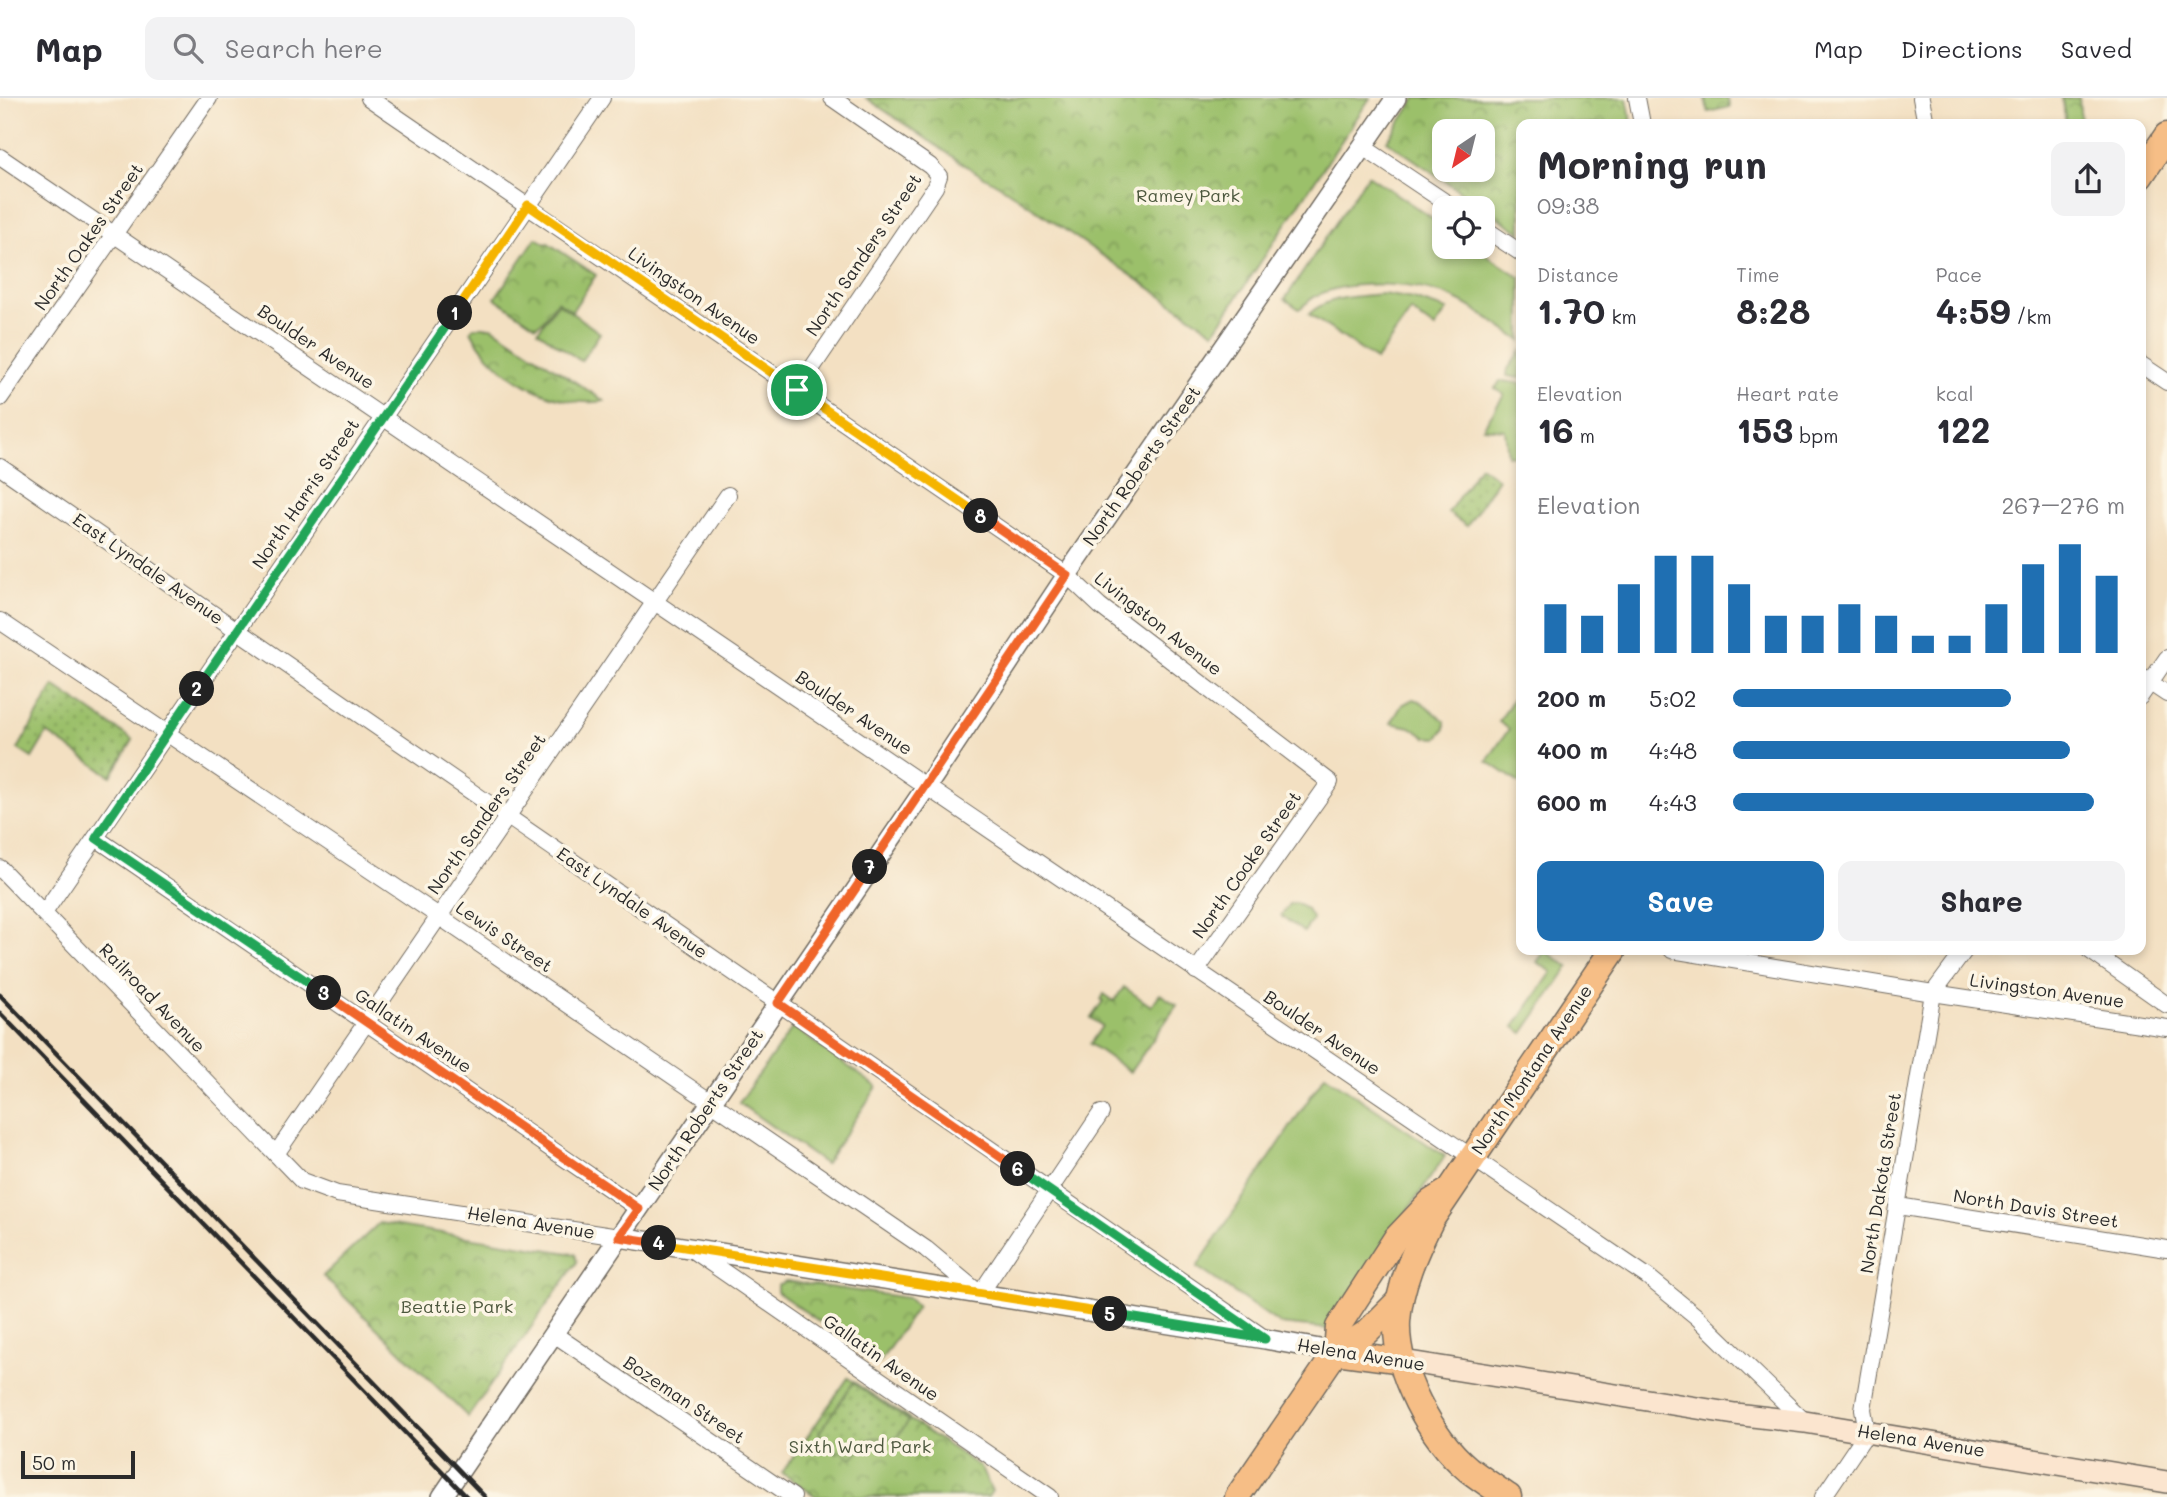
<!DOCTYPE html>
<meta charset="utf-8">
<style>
body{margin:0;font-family:Mali,sans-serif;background:#f2f2f3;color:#2b2b33;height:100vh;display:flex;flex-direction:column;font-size:26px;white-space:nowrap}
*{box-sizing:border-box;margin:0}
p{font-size:23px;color:#7c7c81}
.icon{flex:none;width:38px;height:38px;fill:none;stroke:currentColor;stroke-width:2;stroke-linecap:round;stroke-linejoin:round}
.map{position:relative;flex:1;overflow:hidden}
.side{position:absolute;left:1516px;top:21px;width:630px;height:836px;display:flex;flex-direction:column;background:#fff;border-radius:14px;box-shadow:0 4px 10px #0003}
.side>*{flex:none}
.needle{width:46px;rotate:215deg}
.fabs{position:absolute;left:1432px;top:21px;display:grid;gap:14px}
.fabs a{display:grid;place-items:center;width:63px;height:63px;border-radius:14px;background:#fff;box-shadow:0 4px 10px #0003;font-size:35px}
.scale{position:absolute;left:21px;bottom:18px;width:114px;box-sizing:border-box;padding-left:7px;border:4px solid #2b2b2b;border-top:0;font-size:19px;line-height:24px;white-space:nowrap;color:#2b2b2b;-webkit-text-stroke:5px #fcf5e5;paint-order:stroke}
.pin{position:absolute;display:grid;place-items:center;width:60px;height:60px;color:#fff;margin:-30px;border:4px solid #fff;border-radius:50%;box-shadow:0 2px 7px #0007}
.km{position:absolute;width:35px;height:35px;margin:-18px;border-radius:50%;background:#222;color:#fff;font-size:19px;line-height:35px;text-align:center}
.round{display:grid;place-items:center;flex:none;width:74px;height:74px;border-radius:14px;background:#f2f2f3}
.head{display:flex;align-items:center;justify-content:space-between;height:119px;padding:0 21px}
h1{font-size:38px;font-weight:700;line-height:52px}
.stats{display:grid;grid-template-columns:repeat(3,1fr);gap:10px;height:119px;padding:7px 21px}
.stats div{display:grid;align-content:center}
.stats b{font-size:35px;font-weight:700}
.stats small{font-size:19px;font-weight:400}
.stats p{font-size:19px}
.chart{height:196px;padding:14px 21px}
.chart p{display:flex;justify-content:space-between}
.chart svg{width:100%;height:126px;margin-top:7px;stroke:#1f6fb2;stroke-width:6}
.cta{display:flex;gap:14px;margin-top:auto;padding:14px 21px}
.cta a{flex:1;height:80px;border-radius:14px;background:#1f6fb2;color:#fff;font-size:28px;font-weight:700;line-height:80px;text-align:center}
.cta a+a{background:#f2f2f3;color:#2b2b33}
ul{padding:0 21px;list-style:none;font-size:23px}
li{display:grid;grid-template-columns:112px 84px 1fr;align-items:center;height:52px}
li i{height:18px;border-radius:9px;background:#1f6fb2}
header{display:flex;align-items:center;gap:42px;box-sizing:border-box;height:98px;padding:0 35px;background:#fff;border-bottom:2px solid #e1e1e2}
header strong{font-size:33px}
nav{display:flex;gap:38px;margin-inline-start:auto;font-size:24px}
.search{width:490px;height:63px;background:#f2f2f3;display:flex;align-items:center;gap:18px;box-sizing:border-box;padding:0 24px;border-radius:14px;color:#7c7c81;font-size:26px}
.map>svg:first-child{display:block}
.grass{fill:#9bc06b;stroke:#63764b;stroke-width:2}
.park{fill:url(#park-crowns);stroke:#63764b;stroke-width:2;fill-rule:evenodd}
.garden{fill:url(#garden-dots);stroke:#63764b;stroke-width:2}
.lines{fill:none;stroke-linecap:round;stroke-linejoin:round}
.minor-casing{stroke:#716a60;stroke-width:18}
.tertiary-casing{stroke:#716a60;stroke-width:22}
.secondary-casing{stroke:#716a60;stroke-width:24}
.primary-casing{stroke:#716a60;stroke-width:27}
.trunk-casing{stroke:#716a60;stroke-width:29}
.minor{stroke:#fff;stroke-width:16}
.tertiary{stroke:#fff;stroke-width:19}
.secondary{stroke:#fbe5cf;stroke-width:21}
.primary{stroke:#f6be86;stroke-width:24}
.trunk{stroke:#f6be86;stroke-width:26}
.rail{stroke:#2b2b2b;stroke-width:4.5}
.split-1-casing{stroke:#fff;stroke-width:14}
.split-2-casing{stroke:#fff;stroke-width:14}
.split-3-casing{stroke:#fff;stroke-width:14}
.split-4-casing{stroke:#fff;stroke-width:14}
.split-5-casing{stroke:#fff;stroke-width:14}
.split-6-casing{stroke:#fff;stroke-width:14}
.split-7-casing{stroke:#fff;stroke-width:14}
.split-8-casing{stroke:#fff;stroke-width:14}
.split-9-casing{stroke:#fff;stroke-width:14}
.split-1{stroke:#f5b400;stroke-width:9}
.split-2{stroke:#22a559;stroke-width:9}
.split-3{stroke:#22a559;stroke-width:9}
.split-4{stroke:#f0652b;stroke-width:9}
.split-5{stroke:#f5b400;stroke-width:9}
.split-6{stroke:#22a559;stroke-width:9}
.split-7{stroke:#f0652b;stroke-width:9}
.split-8{stroke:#f0652b;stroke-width:9}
.split-9{stroke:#f5b400;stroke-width:9}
.labels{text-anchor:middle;stroke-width:7;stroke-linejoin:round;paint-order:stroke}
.park-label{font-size:18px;fill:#4d583e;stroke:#fcf5e5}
.street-label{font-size:18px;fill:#2b2b2b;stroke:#fcf5e5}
</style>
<header>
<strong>Map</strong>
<div class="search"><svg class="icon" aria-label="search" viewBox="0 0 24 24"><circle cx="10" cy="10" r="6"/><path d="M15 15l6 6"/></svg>Search here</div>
<nav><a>Map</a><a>Directions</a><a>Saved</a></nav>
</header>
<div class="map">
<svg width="2167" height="1399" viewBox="0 0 2167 1399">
<defs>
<pattern id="park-crowns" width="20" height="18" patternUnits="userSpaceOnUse" patternTransform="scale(1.75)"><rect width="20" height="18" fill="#9bc06b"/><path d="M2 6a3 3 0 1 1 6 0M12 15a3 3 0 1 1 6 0" fill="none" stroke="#7f9c58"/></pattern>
<pattern id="garden-dots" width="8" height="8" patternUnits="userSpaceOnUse" patternTransform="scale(1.75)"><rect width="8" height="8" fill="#9bc06b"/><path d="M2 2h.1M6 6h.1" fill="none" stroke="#7f9c58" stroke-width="1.8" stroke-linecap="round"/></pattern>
</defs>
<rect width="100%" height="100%" fill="#fcf5e5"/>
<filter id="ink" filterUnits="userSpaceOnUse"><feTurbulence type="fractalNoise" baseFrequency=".0143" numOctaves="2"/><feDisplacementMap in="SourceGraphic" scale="14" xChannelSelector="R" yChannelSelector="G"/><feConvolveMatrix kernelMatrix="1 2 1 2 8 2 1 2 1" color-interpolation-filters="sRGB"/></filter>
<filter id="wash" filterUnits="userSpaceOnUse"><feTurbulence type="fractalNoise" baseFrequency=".00686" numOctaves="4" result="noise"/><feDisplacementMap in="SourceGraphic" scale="28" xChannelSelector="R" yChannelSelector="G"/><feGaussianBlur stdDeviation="1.57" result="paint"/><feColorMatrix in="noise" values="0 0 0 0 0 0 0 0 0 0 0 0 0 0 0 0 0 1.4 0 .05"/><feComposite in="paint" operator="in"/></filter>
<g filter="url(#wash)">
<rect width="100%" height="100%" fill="#f3e0c2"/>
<!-- grass -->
<g class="grass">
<path d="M1368 77 1444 128V149H1474L1521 180V243C1502 230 1473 208 1453 200 1418 185 1350 180 1316 198 1310 201 1305 207 1299 211L1285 201Z"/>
<path d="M1383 196 1413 201 1447 212 1435 230 1411 213 1376 262 1309 216C1327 198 1359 198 1383 196Z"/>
<polygon points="558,205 600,235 581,263 538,233"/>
<polygon points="1521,253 1521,280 1507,278 1508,271"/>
<polygon points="1501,283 1521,285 1521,337 1517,358 1508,357 1505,332 1483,330 1504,297 1495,290"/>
<polygon points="1413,601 1420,603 1445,623 1445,631 1437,640 1426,639 1410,629 1391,625 1402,607"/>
<polygon points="1513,601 1521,606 1521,686 1487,663 1509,631 1499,624"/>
<polygon points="1296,805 1306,811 1313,821 1304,834 1281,818 1289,806"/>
<polygon points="1545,853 1569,869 1523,935 1514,929 1552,874 1537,864"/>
<polygon points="793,929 877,989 825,1066 739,1005"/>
<polygon points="1325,977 1445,1058 1327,1231 1280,1226 1197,1169"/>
</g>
<!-- park -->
<g class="park">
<polygon points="866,0 1370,0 1214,234 1004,90 974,73"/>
<path d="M1416 0H1627L1632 26H1521V135L1387 43ZM1444 33H1482V72H1444Z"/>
<polygon points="1705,0 1727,0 1730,9 1708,14"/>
<polygon points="2062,0 2079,0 2081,26 2066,26"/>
<polygon points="536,140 546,146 548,145 596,177 572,213 557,203 543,223 536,228 495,200"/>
<path d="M474 229H492L604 303C554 311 493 277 471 233Z"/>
<polygon points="1124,889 1151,908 1160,896 1177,907 1130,974 1090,946 1102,928 1091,920 1103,903 1101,902 1104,896 1114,903"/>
<polygon points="379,1125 575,1156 577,1164 468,1319 323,1178"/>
<polygon points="786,1183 908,1200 917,1209 879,1265 777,1194 777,1187"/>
<polygon points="848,1280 980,1369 992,1393 988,1399 817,1399 782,1375"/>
</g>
<!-- garden -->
<g class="garden">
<polygon points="1480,368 1498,381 1467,428 1448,415"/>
<polygon points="54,588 133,642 111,678 47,635 32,660 18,651"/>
<path d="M853 1285 909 1323 896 1340C888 1342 880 1339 872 1340 863 1343 861 1356 851 1360L839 1352 837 1355 820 1343 823 1339 819 1335Z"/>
</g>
</g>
<g filter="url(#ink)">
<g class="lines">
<defs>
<g id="minor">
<polyline points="369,0 1067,477 1100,508 1330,684 1196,873"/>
<polyline points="1637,0 1642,26"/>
<polyline points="1921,0 1926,26"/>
<polyline points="1363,49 1454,110"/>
<polyline points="0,59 1648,1179 1697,1219 1805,1324"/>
<polyline points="1482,129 1521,155"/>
<polyline points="2140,266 2167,284"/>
<polyline points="797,292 935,89 939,78 930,68 832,0"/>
<polyline points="0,300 209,0"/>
<polyline points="0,369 1263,1239"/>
<polyline points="0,523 440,819 926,1151 980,1196 1101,1015"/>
<polyline points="2140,578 2167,596"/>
<polyline points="2140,599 2167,560"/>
<polyline points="96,740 639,1111"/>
<polyline points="0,770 302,1083 337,1096 619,1139"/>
<polyline points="44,815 602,0"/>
<polyline points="1672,852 1933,895 2167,930"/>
<polyline points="2089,852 2167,907"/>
<polyline points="276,1056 728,397"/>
<polyline points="1898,1108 2167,1151"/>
<polyline points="692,1152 1050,1399"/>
<polyline points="554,1236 793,1399"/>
<polyline points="1823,1399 1867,1334 1863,1311 1933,895 1965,852"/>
</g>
<g id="tertiary">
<polyline points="619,1139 1265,1241 1336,1254"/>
<polyline points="442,1399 927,688 1067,477 1396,0"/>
</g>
<polyline id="secondary" points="1403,1263 1735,1316 1805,1324 2167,1384"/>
<g id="primary">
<polyline points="1336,1254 1338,1229 1395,1141 1430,1104 1446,1094"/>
<polyline points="1336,1254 1403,1263"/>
<polyline points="1237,1399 1336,1254 1367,1234 1401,1200"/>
</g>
<g id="trunk">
<polyline points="2140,78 2167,38"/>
<path d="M1508 1399C1495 1390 1481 1381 1468 1371 1431 1340 1395 1273 1397 1224 1399 1188 1415 1153 1431 1121L1613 852"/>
</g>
</defs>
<!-- minor casing -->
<use href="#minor" class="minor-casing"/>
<!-- tertiary casing -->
<use href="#tertiary" class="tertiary-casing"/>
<!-- secondary casing -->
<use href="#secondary" class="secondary-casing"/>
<!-- primary casing -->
<use href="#primary" class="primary-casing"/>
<!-- trunk casing -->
<use href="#trunk" class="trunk-casing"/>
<!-- minor -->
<use href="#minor" class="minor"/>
<!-- tertiary -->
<use href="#tertiary" class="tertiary"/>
<!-- secondary -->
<use href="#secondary" class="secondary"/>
<!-- primary -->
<use href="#primary" class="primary"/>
<!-- trunk -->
<use href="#trunk" class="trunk"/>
<!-- rail -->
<g class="rail">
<polyline points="0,897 485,1399"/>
<polyline points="0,915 467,1399"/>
</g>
</g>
</g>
<g class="lines" filter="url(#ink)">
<defs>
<polyline id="split-1" points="455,215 528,107 797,292"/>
<polyline id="split-2" points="197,591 455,215"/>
<polyline id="split-3" points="197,591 96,740 324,895"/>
<polyline id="split-4" points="324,895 639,1111 619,1139 659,1145"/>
<polyline id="split-5" points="659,1145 1110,1216"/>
<polyline id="split-6" points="1018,1071 1265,1241 1110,1216"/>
<polyline id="split-7" points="870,769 778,905 1018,1071"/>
<polyline id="split-8" points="870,769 1067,477 981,418"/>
<polyline id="split-9" points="797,292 981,418"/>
</defs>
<!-- split-1 casing -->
<use href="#split-1" class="split-1-casing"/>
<!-- split-2 casing -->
<use href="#split-2" class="split-2-casing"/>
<!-- split-3 casing -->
<use href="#split-3" class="split-3-casing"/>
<!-- split-4 casing -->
<use href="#split-4" class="split-4-casing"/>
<!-- split-5 casing -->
<use href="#split-5" class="split-5-casing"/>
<!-- split-6 casing -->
<use href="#split-6" class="split-6-casing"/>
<!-- split-7 casing -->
<use href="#split-7" class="split-7-casing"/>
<!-- split-8 casing -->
<use href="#split-8" class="split-8-casing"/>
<!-- split-9 casing -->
<use href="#split-9" class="split-9-casing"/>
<!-- split-1 -->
<use href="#split-1" class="split-1"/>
<!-- split-2 -->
<use href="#split-2" class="split-2"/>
<!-- split-3 -->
<use href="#split-3" class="split-3"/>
<!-- split-4 -->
<use href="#split-4" class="split-4"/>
<!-- split-5 -->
<use href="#split-5" class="split-5"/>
<!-- split-6 -->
<use href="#split-6" class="split-6"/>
<!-- split-7 -->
<use href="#split-7" class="split-7"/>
<!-- split-8 -->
<use href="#split-8" class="split-8"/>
<!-- split-9 -->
<use href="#split-9" class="split-9"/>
</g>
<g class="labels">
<!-- park labels -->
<g class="park-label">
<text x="1188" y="104">Ramey Park</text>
<text x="457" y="1215">Beattie Park</text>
<text x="860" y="1355">Sixth Ward Park</text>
</g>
<!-- street labels -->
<g class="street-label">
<text transform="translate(89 139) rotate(-55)" y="6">North Oakes Street</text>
<text transform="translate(864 157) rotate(-56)" y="6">North Sanders Street</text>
<text transform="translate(694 198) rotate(35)" y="6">Livingston Avenue</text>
<text transform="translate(316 249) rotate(34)" y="6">Boulder Avenue</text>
<text transform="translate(1142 368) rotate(-55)" y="6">North Roberts Street</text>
<text transform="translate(306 396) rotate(-56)" y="6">North Harris Street</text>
<text transform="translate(148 471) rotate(35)" y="6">East Lyndale Avenue</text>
<text transform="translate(1158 526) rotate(38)" y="6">Livingston Avenue</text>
<text transform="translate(854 615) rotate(34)" y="6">Boulder Avenue</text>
<text transform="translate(487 716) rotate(-55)" y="6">North Sanders Street</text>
<text transform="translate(1247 767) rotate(-55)" y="6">North Cooke Street</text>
<text transform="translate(632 805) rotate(35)" y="6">East Lyndale Avenue</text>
<text transform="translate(504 839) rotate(34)" y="6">Lewis Street</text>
<text transform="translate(2047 893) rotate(8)" y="6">Livingston Avenue</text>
<text transform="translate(152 900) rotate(46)" y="6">Railroad Avenue</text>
<text transform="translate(413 933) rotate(34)" y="6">Gallatin Avenue</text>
<text transform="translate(1322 935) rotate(34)" y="6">Boulder Avenue</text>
<text transform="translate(1532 972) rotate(-56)" y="6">North Montana Avenue</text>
<text transform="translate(706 1012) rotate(-56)" y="6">North Roberts Street</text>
<text transform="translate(1881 1085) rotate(-81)" y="6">North Dakota Street</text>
<text transform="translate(2036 1111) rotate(9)" y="6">North Davis Street</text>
<text transform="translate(531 1125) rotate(9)" y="6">Helena Avenue</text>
<text transform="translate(1361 1257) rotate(9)" y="6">Helena Avenue</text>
<text transform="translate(881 1260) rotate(35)" y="6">Gallatin Avenue</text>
<text transform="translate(684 1302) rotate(34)" y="6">Bozeman Street</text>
<text transform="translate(1921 1343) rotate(9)" y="6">Helena Avenue</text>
</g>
</g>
</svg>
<div class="fabs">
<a><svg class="needle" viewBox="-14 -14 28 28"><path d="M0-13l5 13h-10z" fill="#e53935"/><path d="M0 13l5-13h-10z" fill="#7c7c81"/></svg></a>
<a><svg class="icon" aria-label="locate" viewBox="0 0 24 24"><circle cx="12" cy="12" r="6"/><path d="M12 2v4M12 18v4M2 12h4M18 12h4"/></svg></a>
</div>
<div class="scale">50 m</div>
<div class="pin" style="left:797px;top:292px;background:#1e9e55"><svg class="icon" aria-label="arrive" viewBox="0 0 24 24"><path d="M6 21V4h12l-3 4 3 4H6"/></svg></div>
<b class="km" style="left:455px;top:215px">1</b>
<b class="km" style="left:197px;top:591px">2</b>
<b class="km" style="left:324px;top:895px">3</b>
<b class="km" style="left:659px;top:1145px">4</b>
<b class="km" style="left:1110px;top:1216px">5</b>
<b class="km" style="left:1018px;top:1071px">6</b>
<b class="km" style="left:870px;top:769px">7</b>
<b class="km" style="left:981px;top:418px">8</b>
<section class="side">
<div class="head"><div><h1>Morning run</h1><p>09:38</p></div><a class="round"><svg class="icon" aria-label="share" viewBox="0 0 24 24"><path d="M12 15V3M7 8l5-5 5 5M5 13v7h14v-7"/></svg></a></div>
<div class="stats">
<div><p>Distance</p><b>1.70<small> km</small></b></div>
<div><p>Time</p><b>8:28</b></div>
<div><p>Pace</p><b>4:59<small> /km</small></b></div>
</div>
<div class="stats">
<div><p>Elevation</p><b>16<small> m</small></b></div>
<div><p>Heart rate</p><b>153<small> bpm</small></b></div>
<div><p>kcal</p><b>122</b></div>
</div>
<div class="chart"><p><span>Elevation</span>267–276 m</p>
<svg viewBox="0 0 160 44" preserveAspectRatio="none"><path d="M5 44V27M15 44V31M25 44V20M35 44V10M45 44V10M55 44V20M65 44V31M75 44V31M85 44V27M95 44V31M105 44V38M115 44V38M125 44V27M135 44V13M145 44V6M155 44V17"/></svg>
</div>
<ul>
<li><b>200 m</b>5:02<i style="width:71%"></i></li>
<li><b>400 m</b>4:48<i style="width:86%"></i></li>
<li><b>600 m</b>4:43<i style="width:92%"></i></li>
</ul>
<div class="cta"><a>Save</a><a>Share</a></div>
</section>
</div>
